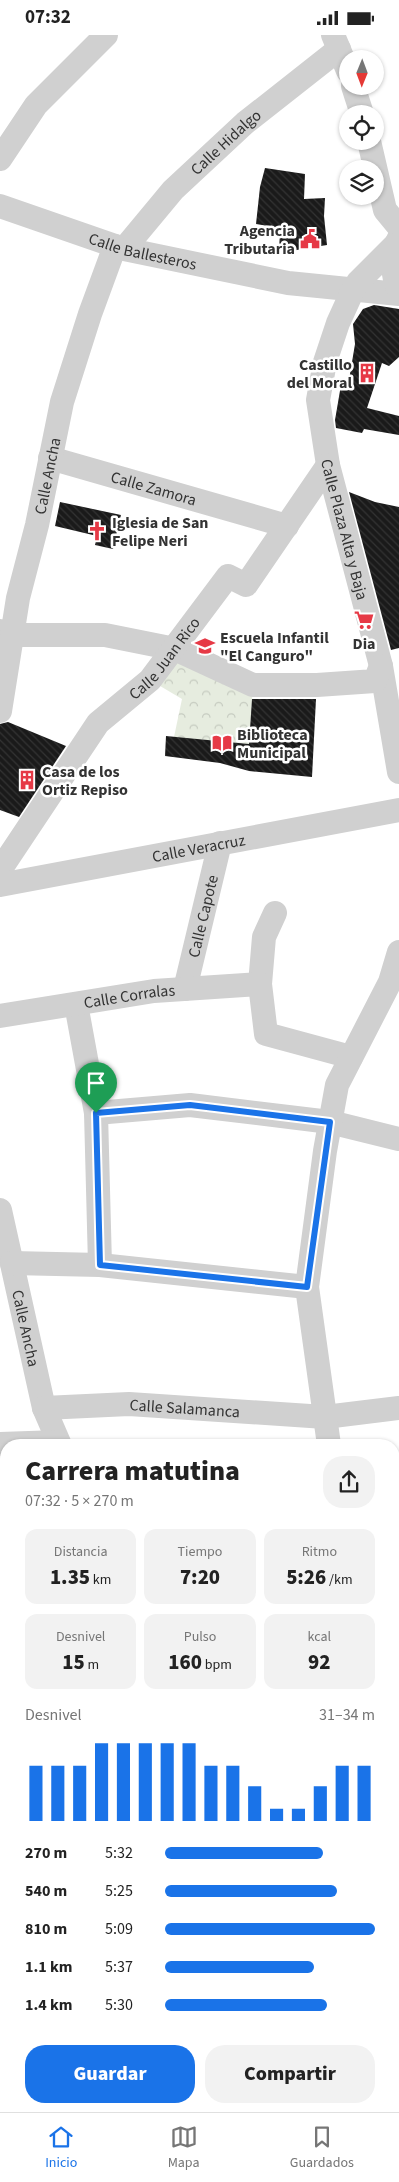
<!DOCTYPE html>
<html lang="es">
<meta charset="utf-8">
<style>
body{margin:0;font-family:"Source Sans 3",sans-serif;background:#f2f2f2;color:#222;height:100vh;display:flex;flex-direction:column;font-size:19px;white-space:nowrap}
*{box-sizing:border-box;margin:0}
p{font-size:16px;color:#767676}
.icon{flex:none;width:28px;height:28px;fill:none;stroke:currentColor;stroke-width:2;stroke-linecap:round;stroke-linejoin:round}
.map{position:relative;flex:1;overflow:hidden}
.drawer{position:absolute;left:0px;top:1404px;width:400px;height:674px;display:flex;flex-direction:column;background:#fff;border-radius:20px 20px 0 0;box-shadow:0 1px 4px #0004}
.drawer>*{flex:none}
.needle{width:32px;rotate:181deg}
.buttons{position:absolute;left:339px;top:15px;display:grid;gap:10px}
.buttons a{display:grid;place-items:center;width:45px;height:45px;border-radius:50%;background:#fff;box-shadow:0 1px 4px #0004;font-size:25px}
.pin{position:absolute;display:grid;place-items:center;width:42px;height:42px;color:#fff;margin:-51px -21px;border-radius:50% 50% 50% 0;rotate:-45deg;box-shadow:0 0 5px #0007}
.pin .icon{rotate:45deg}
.round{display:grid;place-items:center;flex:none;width:52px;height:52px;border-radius:20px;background:#f2f2f2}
.summary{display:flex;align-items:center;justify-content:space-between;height:85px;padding:0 25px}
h1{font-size:28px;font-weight:800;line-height:38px}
.stats{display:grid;grid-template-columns:repeat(3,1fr);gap:8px;height:85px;padding:5px 25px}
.stats div{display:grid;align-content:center;border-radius:12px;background:#f2f2f2;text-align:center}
.stats b{font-size:21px;font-weight:800}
.stats small{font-size:14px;font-weight:400}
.stats p{font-size:14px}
.chart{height:140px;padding:10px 25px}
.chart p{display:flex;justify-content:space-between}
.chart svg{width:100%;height:90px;margin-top:5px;stroke:#1a73e8;stroke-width:6}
.cta{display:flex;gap:10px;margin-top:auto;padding:10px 25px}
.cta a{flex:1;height:58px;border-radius:20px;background:#1a73e8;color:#fff;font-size:20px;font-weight:800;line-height:58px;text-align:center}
.cta a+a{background:#f2f2f2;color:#222}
ul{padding:0 25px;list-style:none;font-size:16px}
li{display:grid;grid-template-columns:80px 60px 1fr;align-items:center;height:38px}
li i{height:12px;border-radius:6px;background:#1a73e8}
.status{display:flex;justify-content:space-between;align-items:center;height:35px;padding:0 25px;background:#fff;direction:ltr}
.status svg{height:14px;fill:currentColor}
.tabs{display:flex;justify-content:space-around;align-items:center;height:70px;border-top:1px solid #e0e0e0;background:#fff;font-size:14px;color:#767676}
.tabs a{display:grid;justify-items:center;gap:2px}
.tabs .active{color:#1a73e8}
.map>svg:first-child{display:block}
.park{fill:url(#park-crowns)}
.building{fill:url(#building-back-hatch)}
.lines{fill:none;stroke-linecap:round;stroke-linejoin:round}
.minor{stroke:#d0d0d0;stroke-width:24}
.route-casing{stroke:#fff;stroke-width:10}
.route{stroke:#1a73e8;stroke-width:6}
.labels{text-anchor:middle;stroke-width:5;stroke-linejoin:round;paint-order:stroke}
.street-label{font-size:16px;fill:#333;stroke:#fff}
.poi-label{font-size:16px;font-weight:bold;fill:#333;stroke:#fff;text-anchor:start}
</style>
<div class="status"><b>07:32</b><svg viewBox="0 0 49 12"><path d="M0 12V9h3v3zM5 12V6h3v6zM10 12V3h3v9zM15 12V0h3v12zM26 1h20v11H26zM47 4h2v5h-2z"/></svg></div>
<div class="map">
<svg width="399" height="2077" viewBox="0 0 399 2077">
<defs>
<pattern id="park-crowns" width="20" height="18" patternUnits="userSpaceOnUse" patternTransform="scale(1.25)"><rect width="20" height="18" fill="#e6ecdf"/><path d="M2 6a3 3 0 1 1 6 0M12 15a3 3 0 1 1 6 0" fill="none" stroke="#c6cbc0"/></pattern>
<pattern id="building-back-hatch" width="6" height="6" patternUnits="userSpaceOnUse" patternTransform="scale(1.25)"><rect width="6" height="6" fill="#1a1a1a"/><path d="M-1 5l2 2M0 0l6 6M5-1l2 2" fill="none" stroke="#333"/></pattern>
</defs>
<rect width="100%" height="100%" fill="#fff"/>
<!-- park -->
<g class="park">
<polygon points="175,614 253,650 249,709 174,702 182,664 150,645"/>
<polygon points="0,1624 6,1624 6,1775 0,1777"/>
</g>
<!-- building -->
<g class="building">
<polygon points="265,133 305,139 304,164 325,163 324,181 327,210 279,218 280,194 268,194 268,191 256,189 260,152"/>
<polygon points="374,270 399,274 399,322 389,331 382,328 367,373 399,381 399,400 364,394 362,398 336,393 335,385 342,344 349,345 355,309 353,289 363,274"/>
<polygon points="349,457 375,467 399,472 399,613 391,615"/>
<polygon points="60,467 121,480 113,514 95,510 97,501 55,491"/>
<polygon points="252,664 316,664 312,742 249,736 220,728 165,721 166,701 249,709"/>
<polygon points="8,687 66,711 19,782 0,775 0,689"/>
</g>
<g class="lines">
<!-- minor -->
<g class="minor">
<polyline points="333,0 348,36"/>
<polyline points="353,51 362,79"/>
<polyline points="369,106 385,175 399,192"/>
<polyline points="0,124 36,70 106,0"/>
<path id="s1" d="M0 171 124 214 288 248 399 259"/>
<path d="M399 203C392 215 391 242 399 254"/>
<path id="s2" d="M395 210 358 247 353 255 338 288 325 327 318 365 328 430 381 631 399 737"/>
<path id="s3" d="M124 214 173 155 245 88 339 14"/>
<path id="s4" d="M50 423 287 491"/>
<polyline points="0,596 13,600 105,600 175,614 253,650 317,650 375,646 381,631"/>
<path id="s5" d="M0 676 18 563 37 490 62 367 90 279 115 211"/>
<path id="s6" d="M0 835 98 688 150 645 228 541 246 550 328 430"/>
<path id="s7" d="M0 850 399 775"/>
<polyline points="260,949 264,902 275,878"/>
<path id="s8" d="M185 954 220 808"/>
<polyline points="76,969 96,1078 100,1230"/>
<path id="s9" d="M0 981 154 956 260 949 266 999 351 1022"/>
<polyline points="96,1078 190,1070 330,1087 399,1104"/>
<path id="s10" d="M0 1175 44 1373 60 1410"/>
<polyline points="12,1228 100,1230 307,1252"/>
<path id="s11" d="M44 1373 129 1369 325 1382 399 1373"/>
<polyline points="0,1409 58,1407"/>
<polyline points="329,1410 307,1252 325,1116 337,1050 390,947 399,917"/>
<polyline points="394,1464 399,1464"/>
<polyline points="0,1624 6,1624"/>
<polyline points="394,1635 399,1635"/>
<polyline points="0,1777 6,1775"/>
<polyline points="394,1848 399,1848"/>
<polyline points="0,1957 6,1955"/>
<polyline points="217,2071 217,2077"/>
<polyline points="393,2071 394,2077"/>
<polyline points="28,2077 32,2075 39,2077"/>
</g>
</g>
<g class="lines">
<defs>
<polygon id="route" points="190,1070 330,1087 307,1252 100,1230 96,1078"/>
</defs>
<!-- route casing -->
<use href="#route" class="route-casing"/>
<!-- route -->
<use href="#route" class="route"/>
</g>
<!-- icons -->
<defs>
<symbol id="civic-bare" viewBox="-9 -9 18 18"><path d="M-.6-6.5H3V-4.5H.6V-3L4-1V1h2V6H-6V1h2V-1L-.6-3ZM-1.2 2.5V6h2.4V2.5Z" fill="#e63946" stroke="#fff" stroke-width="2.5" paint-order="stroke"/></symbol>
<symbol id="building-bare" viewBox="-9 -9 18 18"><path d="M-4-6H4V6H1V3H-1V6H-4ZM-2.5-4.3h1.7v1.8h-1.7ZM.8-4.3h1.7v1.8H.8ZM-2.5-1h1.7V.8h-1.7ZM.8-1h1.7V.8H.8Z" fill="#e63946" stroke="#fff" stroke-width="2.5" paint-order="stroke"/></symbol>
<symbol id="church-bare" viewBox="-9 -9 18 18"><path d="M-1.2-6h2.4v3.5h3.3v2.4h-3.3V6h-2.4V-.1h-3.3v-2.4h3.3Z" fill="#e63946" stroke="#fff" stroke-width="2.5" paint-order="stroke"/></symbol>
<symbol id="supermarket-bare" viewBox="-9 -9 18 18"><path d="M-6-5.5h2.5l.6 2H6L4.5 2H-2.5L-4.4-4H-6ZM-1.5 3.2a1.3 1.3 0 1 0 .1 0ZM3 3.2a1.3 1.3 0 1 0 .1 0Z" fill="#e63946" stroke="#fff" stroke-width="2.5" paint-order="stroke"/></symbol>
<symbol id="school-bare" viewBox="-9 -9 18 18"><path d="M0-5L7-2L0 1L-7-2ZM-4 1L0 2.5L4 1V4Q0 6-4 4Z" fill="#e63946" stroke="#fff" stroke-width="2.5" paint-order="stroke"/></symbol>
<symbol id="library-bare" viewBox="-9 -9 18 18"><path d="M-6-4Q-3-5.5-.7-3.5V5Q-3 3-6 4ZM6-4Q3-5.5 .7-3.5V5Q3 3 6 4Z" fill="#e63946" stroke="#fff" stroke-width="2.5" paint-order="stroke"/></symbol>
</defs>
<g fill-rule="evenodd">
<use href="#civic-bare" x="296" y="190" width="28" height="28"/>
<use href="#building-bare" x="353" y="324" width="28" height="28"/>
<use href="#church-bare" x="83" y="482" width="28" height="28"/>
<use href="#supermarket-bare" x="350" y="571" width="28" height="28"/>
<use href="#school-bare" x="191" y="597" width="28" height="28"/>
<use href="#library-bare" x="208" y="694" width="28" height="28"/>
<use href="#building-bare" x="13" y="731" width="28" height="28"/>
</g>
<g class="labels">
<!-- street labels -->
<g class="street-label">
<text dy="6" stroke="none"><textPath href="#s3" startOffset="148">Calle Hidalgo</textPath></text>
<text dy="6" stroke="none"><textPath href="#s1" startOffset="150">Calle Ballesteros</textPath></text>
<text dy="6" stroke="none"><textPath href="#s5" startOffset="240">Calle Ancha</textPath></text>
<text dy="6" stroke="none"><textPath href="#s4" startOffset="108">Calle Zamora</textPath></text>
<text dy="6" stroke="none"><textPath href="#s2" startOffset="310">Calle Plaza Alta y Baja</textPath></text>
<text dy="6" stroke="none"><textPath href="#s6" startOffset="270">Calle Juan Rico</textPath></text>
<text dy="6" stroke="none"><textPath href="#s7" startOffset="202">Calle Veracruz</textPath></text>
<text dy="6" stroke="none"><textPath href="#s8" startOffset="75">Calle Capote</textPath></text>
<text dy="6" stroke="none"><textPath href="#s9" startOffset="131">Calle Corralas</textPath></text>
<text dy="6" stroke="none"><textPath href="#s10" startOffset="121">Calle Ancha</textPath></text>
<text dy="6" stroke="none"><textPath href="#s11" startOffset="141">Calle Salamanca</textPath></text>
</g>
<!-- poi labels -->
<g class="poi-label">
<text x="295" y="201" text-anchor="end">Agencia<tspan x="295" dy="18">Tributaria</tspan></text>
<text x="352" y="335" text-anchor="end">Castillo<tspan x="352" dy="18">del Moral</tspan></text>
<text x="112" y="493">Iglesia de San<tspan x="112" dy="18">Felipe Neri</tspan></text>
<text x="220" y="608">Escuela Infantil<tspan x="220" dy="18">"El Canguro"</tspan></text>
<text x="364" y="614" text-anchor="middle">Dia</text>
<text x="237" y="705">Biblioteca<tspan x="237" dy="18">Municipal</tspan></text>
<text x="42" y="742">Casa de los<tspan x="42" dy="18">Ortiz Repiso</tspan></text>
</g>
</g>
</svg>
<div class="buttons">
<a><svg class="needle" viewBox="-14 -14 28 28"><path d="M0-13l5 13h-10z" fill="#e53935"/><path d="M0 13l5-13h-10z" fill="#767676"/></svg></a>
<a><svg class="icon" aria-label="locate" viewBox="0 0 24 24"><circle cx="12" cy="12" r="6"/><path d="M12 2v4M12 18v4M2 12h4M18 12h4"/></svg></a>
<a><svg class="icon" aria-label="layers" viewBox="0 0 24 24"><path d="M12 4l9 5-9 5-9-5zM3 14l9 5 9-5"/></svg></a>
</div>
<div class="pin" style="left:96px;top:1078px;background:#1e9e55"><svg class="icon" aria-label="arrive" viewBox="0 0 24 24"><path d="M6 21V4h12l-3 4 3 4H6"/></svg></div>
<section class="drawer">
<div class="summary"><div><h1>Carrera matutina</h1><p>07:32 · 5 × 270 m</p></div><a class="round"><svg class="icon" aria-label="share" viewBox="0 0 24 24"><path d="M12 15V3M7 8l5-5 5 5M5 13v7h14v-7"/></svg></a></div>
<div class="stats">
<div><p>Distancia</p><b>1.35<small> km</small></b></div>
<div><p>Tiempo</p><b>7:20</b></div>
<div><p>Ritmo</p><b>5:26<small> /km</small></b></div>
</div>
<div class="stats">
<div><p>Desnivel</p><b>15<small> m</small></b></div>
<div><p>Pulso</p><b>160<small> bpm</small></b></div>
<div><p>kcal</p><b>92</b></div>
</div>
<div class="chart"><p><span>Desnivel</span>31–34 m</p>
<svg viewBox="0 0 160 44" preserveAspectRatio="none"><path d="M5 44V17M15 44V17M25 44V17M35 44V6M45 44V6M55 44V6M65 44V6M75 44V6M85 44V17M95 44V17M105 44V27M115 44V38M125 44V38M135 44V27M145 44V17M155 44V17"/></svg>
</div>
<ul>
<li><b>270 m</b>5:32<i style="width:75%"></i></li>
<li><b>540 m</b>5:25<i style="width:82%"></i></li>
<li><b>810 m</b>5:09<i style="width:100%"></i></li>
<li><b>1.1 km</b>5:37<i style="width:71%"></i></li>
<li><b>1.4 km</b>5:30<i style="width:77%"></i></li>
</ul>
<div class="cta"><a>Guardar</a><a>Compartir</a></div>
</section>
</div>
<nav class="tabs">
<a class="active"><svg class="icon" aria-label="home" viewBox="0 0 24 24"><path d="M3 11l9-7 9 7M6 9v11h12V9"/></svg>Inicio</a>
<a><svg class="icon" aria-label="map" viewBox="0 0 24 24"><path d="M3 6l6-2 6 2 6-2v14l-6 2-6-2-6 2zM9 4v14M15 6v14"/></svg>Mapa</a>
<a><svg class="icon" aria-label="saved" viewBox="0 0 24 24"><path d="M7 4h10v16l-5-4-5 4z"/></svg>Guardados</a>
</nav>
